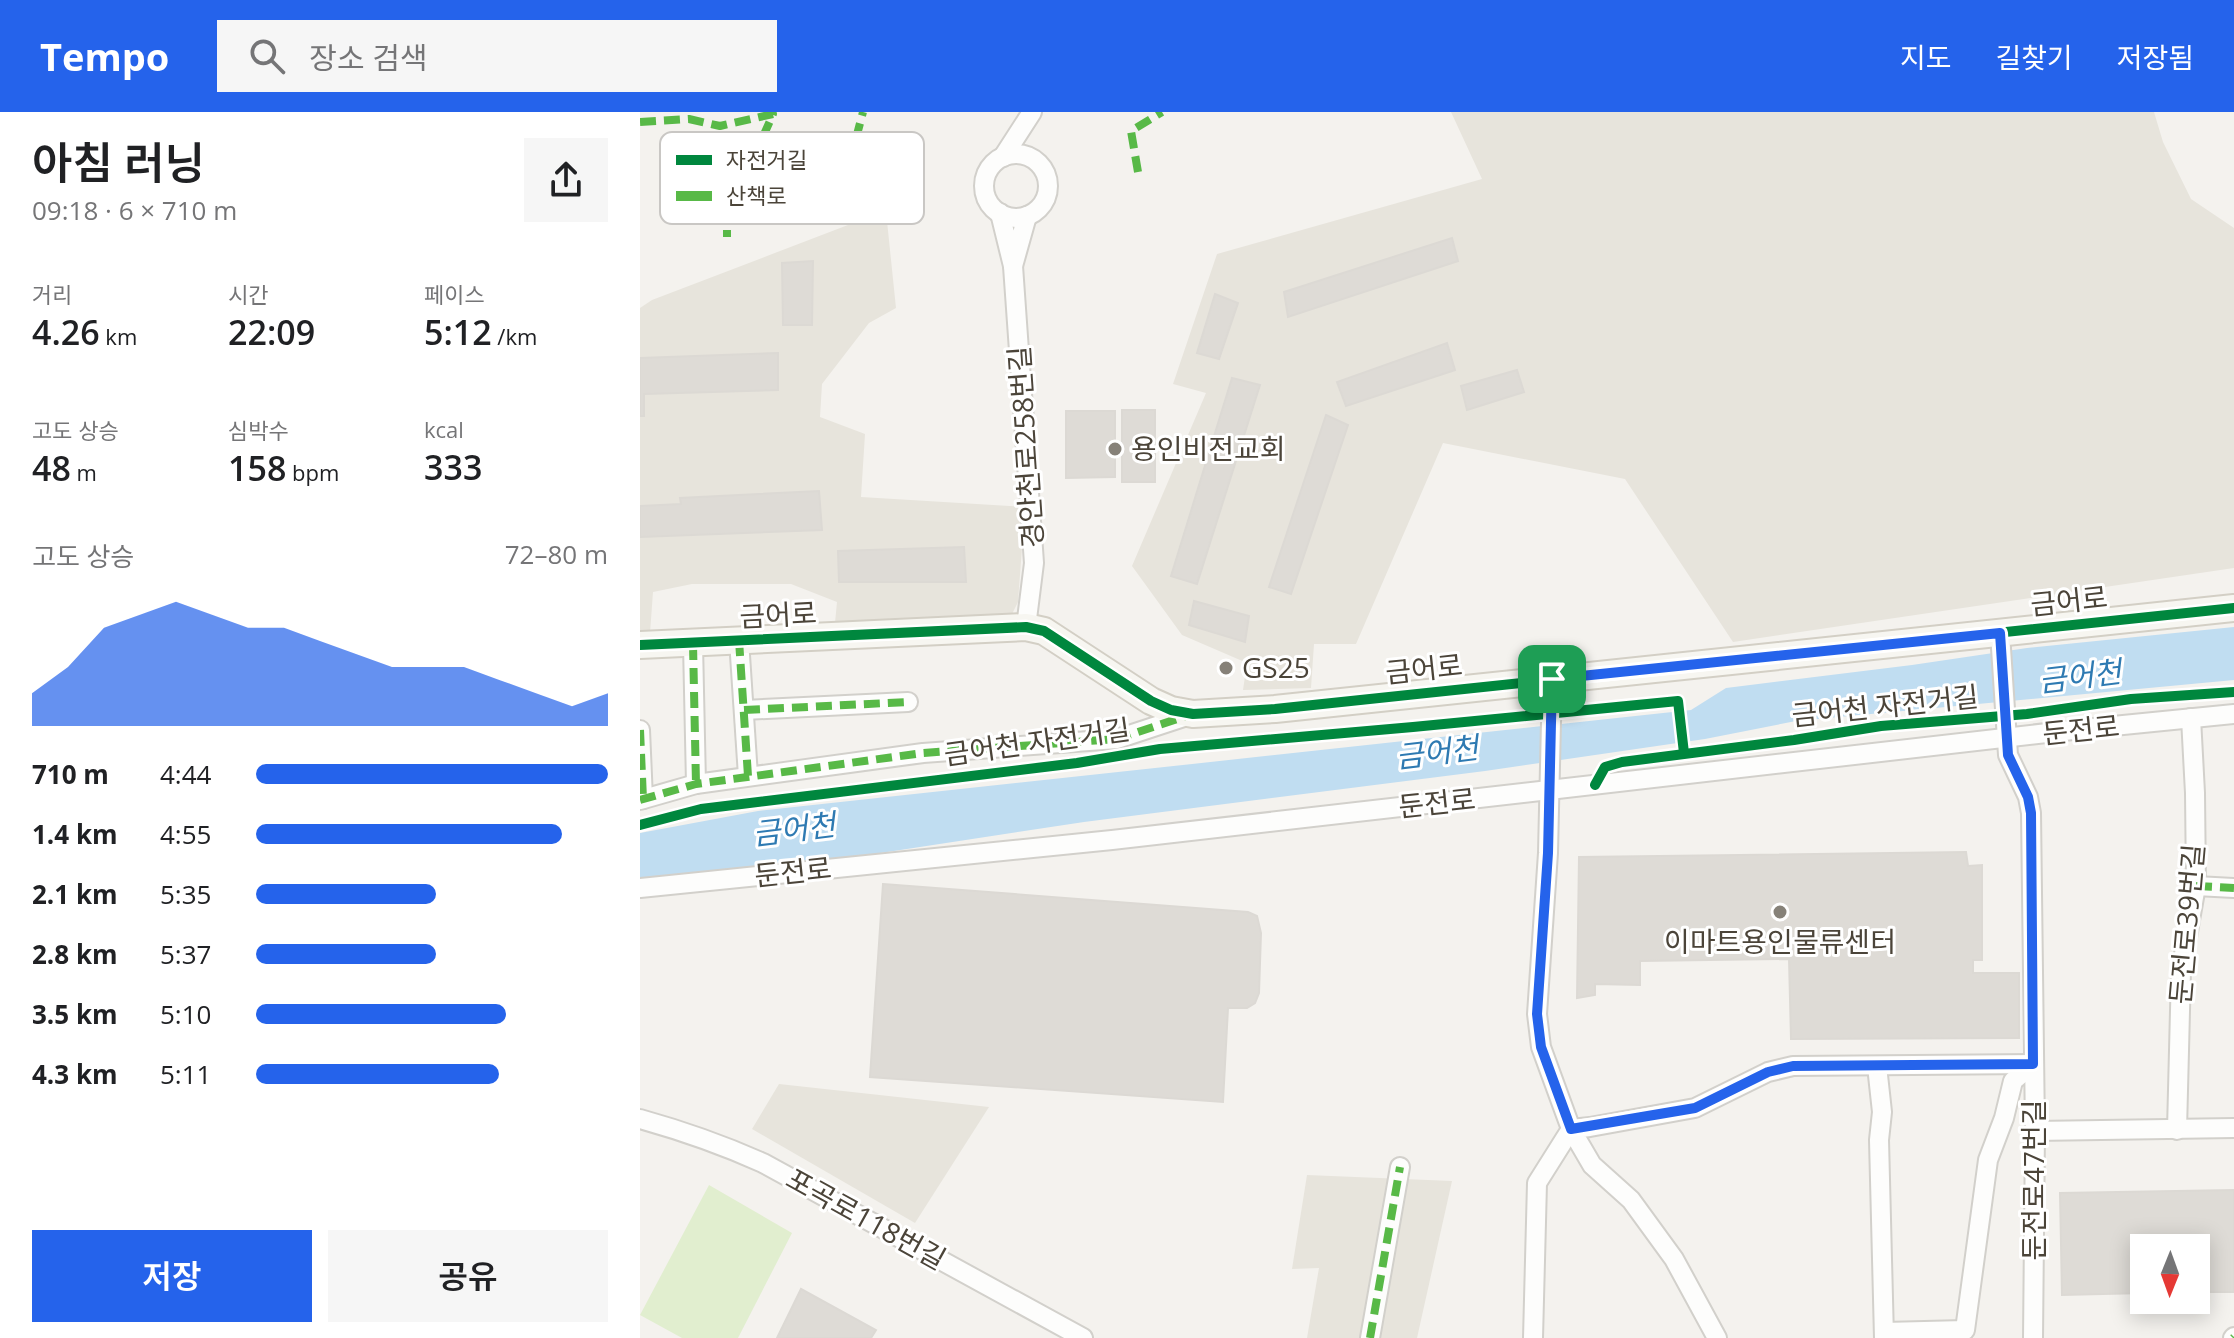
<!DOCTYPE html>
<html lang="ko">
<meta charset="utf-8">
<style>
body{margin:0;font-family:"Open Sans","Noto Sans KR",sans-serif;background:#f6f6f6;color:#202124;height:100vh;display:flex;flex-direction:column;font-size:30px;white-space:nowrap}
*{box-sizing:border-box;margin:0}
p{font-size:26px;color:#757577}
.icon{flex:none;width:44px;height:44px;fill:none;stroke:currentColor;stroke-width:2;stroke-linecap:round;stroke-linejoin:round}
.map{position:relative;flex:1;overflow:hidden}
.side{display:flex;flex-direction:column;background:#fff;width:640px}
.side>*{flex:none}
.needle{width:52px;rotate:181deg}
.controls{position:absolute;left:1490px;top:1122px;display:grid;gap:16px}
.controls a{display:grid;place-items:center;width:80px;height:80px;border-radius:0px;background:#fff;box-shadow:0 4px 20px #0003;font-size:40px}
.pin{position:absolute;display:grid;place-items:center;width:68px;height:68px;color:#fff;margin:-34px;border-radius:16px;box-shadow:0 4px 12px #0006}
.round{display:grid;place-items:center;flex:none;width:84px;height:84px;border-radius:0px;background:#f6f6f6}
.headline{display:flex;align-items:center;justify-content:space-between;height:136px;padding:0 32px}
h1{font-size:44px;font-weight:600;line-height:60px}
.figures{display:grid;grid-template-columns:repeat(3,1fr);gap:12px;height:136px;padding:8px 32px}
.figures div{display:grid;align-content:center}
.figures b{font-size:34px;font-weight:600}
.figures small{font-size:22px;font-weight:400}
.figures p{font-size:22px}
.chart{height:224px;padding:16px 32px}
.chart p{display:flex;justify-content:space-between}
.chart svg{width:100%;height:144px;margin-top:8px;fill:#2563eb;opacity:.7}
.action{display:flex;gap:16px;margin-top:auto;padding:16px 32px}
.action a{flex:1;height:92px;border-radius:0px;background:#2563eb;color:#fff;font-size:32px;font-weight:600;line-height:92px;text-align:center}
.action a+a{background:#f6f6f6;color:#202124}
ul{padding:0 32px;list-style:none;font-size:26px}
li{display:grid;grid-template-columns:128px 96px 1fr;align-items:center;height:60px}
li i{height:20px;border-radius:10px;background:#2563eb}
header{display:flex;align-items:center;gap:48px;box-sizing:border-box;height:112px;padding:0 40px;background:#2563eb;color:#fff}
header strong{font-size:38px}
nav{display:flex;gap:44px;margin-inline-start:auto;font-size:28px}
.search{width:560px;height:72px;background:#f6f6f6;display:flex;align-items:center;gap:20px;box-sizing:border-box;padding:0 28px;border-radius:0px;color:#757577;font-size:30px}
main{display:flex;flex:1;min-height:0}
.map>svg:first-child{display:block}
.residential{fill:#e7e4dc}
.green{fill:#e1eecf}
.water{fill:#c0ddf1}
.building{fill:#dedbd6;stroke:#dcd9d4;stroke-width:2}
.lines{fill:none;stroke-linecap:round;stroke-linejoin:round}
.street-casing{stroke:#d2d0cb;stroke-width:22}
.secondary-casing{stroke:#d3cfc5;stroke-width:30}
.street{stroke:#fdfdfc;stroke-width:18}
.secondary{stroke:#f7f6f1;stroke-width:26}
.quiet{stroke:#58b947;stroke-width:8;stroke-dasharray:16 8;stroke-linecap:butt}
.cycleway-casing{stroke:#fff;stroke-width:15}
.cycleway{stroke:#00873e;stroke-width:10}
.route-casing{stroke:#fff;stroke-width:16}
.route{stroke:#2563eb;stroke-width:10}
.poi-dot{fill:#868178;stroke:#fff;stroke-width:3}
.labels{text-anchor:middle;stroke-width:6;stroke-linejoin:round;paint-order:stroke}
.street-label{font-size:28px;fill:#4b4439;stroke:#fff}
.poi-label{font-size:28px;fill:#4b4439;stroke:#fff;text-anchor:start}
.water-label{font-size:30px;font-style:italic;fill:#2e7ab2;stroke:#fff}
.key{fill:#fff;stroke:#c9c7c4;stroke-width:2}
.key-label{font-size:22px;fill:#4b4439}
</style>
<header>
<strong>Tempo</strong>
<div class="search"><svg class="icon" aria-label="search" viewBox="0 0 24 24"><circle cx="10" cy="10" r="6"/><path d="M15 15l6 6"/></svg>장소 검색</div>
<nav><a>지도</a><a>길찾기</a><a>저장됨</a></nav>
</header>
<main>
<section class="side">
<div class="headline"><div><h1>아침 러닝</h1><p>09:18 · 6 × 710 m</p></div><a class="round"><svg class="icon" aria-label="share" viewBox="0 0 24 24"><path d="M12 15V3M7 8l5-5 5 5M5 13v7h14v-7"/></svg></a></div>
<div class="figures">
<div><p>거리</p><b>4.26<small> km</small></b></div>
<div><p>시간</p><b>22:09</b></div>
<div><p>페이스</p><b>5:12<small> /km</small></b></div>
</div>
<div class="figures">
<div><p>고도 상승</p><b>48<small> m</small></b></div>
<div><p>심박수</p><b>158<small> bpm</small></b></div>
<div><p>kcal</p><b>333</b></div>
</div>
<div class="chart"><p><span>고도 상승</span>72–80 m</p>
<svg viewBox="0 0 160 44" preserveAspectRatio="none"><path d="M0 44V34L10 26L20 14L30 10L40 6L50 10L60 14L70 14L80 18L90 22L100 26L110 26L120 26L130 30L140 34L150 38L160 34V44z"/></svg>
</div>
<ul>
<li><b>710 m</b>4:44<i style="width:100%"></i></li>
<li><b>1.4 km</b>4:55<i style="width:87%"></i></li>
<li><b>2.1 km</b>5:35<i style="width:51%"></i></li>
<li><b>2.8 km</b>5:37<i style="width:51%"></i></li>
<li><b>3.5 km</b>5:10<i style="width:71%"></i></li>
<li><b>4.3 km</b>5:11<i style="width:69%"></i></li>
</ul>
<div class="action"><a>저장</a><a>공유</a></div>
</section>
<div class="map">
<svg width="1594" height="1226" viewBox="0 0 1594 1226">
<rect width="100%" height="100%" fill="#f4f2ee"/>
<!-- residential -->
<g class="residential">
<polygon points="811,0 1514,0 1523,30 1551,87 1594,116 1594,456 1093,530 985,367 803,331 716,532 674,532 671,576 603,578 607,551 542,523 492,454 566,281 533,272 577,142 842,67"/>
<polygon points="247,109 256,196 229,211 182,272 180,305 225,322 221,385 385,395 378,490 371,504 195,511 197,490 151,472 52,472 13,480 10,521 0,521 0,196 12,188 208,113"/>
<polygon points="139,972 349,995 275,1111 112,1017"/>
<polygon points="667,1063 812,1069 777,1226 667,1226 679,1156 652,1157"/>
</g>
<!-- green -->
<polygon class="green" points="69,1073 152,1121 98,1226 42,1226 0,1203"/>
<!-- water -->
<polygon class="water" points="1594,515 1594,568 1156,609 1065,627 845,659 444,710 208,746 0,769 0,721 118,699 1051,598 1086,576 1272,553 1387,536"/>
<!-- building -->
<g class="building">
<polygon points="812,126 818,149 648,205 644,180"/>
<polygon points="173,149 172,213 143,213 142,151"/>
<polygon points="575,182 598,191 579,247 557,241"/>
<polygon points="807,231 815,258 706,294 697,270"/>
<polygon points="138,241 138,278 4,282 4,304 0,304 0,246"/>
<polygon points="877,258 884,280 827,298 821,274"/>
<polygon points="592,266 620,273 557,472 531,464"/>
<rect x="482" y="298" width="33" height="72"/>
<polygon points="426,299 475,299 475,365 426,366"/>
<polygon points="686,303 708,313 651,482 629,475"/>
<polygon points="179,379 182,418 0,425 0,394 41,392 40,386"/>
<polygon points="324,435 326,470 199,470 198,439"/>
<polygon points="554,489 609,504 605,530 549,513"/>
<polygon points="1326,740 1328,754 1342,753 1342,848 1333,848 1333,861 1379,861 1379,926 1151,927 1149,847 1000,849 1000,873 955,872 955,883 937,886 939,745"/>
<polygon points="243,772 608,800 617,804 621,821 619,881 615,891 607,896 588,896 583,990 230,965"/>
<polygon points="1594,1078 1594,1180 1556,1180 1556,1136 1504,1136 1504,1181 1422,1183 1420,1081"/>
<polygon points="161,1177 236,1218 231,1226 137,1226"/>
</g>
<g class="lines">
<defs>
<g id="street">
<circle cx="376" cy="74" r="32"/>
<polyline points="363,45 392,0"/>
<polyline points="360,101 373,154 387,104"/>
<polyline points="373,154 394,451 386,515"/>
<polyline points="1360,521 1368,643 1388,685 1391,701 1395,1019 1393,1226"/>
<polyline points="99,528 108,664"/>
<polyline points="53,532 56,672"/>
<polyline points="104,598 268,590"/>
<polyline points="0,618 3,687"/>
<polyline points="0,688 56,672 283,641 477,627 550,603"/>
<polyline points="1556,774 1594,776"/>
<polyline points="0,776 472,728 1433,618 1594,602"/>
<polyline points="1237,954 1242,1000 1239,1028 1244,1226"/>
<path d="M0 1007C43 1019 83 1033 123 1051L443 1226"/>
<polyline points="1537,1018 1541,859 1556,774 1555,681 1551,606"/>
<polyline points="1395,1019 1594,1016"/>
<polyline points="1244,1220 1325,1218 1348,1048 1364,1006 1373,969 1393,952"/>
<polyline points="730,1226 760,1055"/>
<polyline points="893,1226 897,1071 931,1017 901,935 897,902 908,741 912,567"/>
<polyline points="1077,1226 1034,1147 991,1088 952,1053 931,1017 950,1015 1055,996 1128,960 1153,954 1393,952"/>
<polyline points="1593,1226 1594,1225"/>
</g>
<polyline id="secondary" points="0,533 386,515 404,519 511,589 531,598 553,602 635,597 1594,496"/>
</defs>
<!-- street casing -->
<use href="#street" class="street-casing"/>
<!-- secondary casing -->
<use href="#secondary" class="secondary-casing"/>
<!-- street -->
<use href="#street" class="street"/>
<!-- secondary -->
<use href="#secondary" class="secondary"/>
<!-- quiet -->
<g class="quiet">
<polyline points="0,10 49,7 80,14 133,2 118,36 87,81 87,125"/>
<polyline points="498,60 491,19 522,0"/>
<polyline points="212,74 210,49 223,0"/>
<polyline points="99,528 108,664"/>
<polyline points="53,532 56,672"/>
<polyline points="104,598 268,590"/>
<polyline points="0,618 3,687"/>
<polyline points="0,688 56,672 283,641 477,627 549,603"/>
<polyline points="1556,774 1594,776"/>
<polyline points="931,1017 950,1015 1055,996 1128,960 1153,954 1393,952"/>
<polyline points="730,1226 760,1055"/>
<polyline points="1593,1226 1594,1225"/>
</g>
<defs>
<g id="cycleway">
<polyline points="0,533 386,515 404,519 511,589 531,598 553,602 635,597 1594,496"/>
<polyline points="955,673 965,655 982,650 1154,628 1241,614 1387,602 1491,587 1594,580"/>
<polyline points="0,713 61,697 437,651 520,637 773,615 1038,589 1044,641"/>
</g>
</defs>
<!-- cycleway casing -->
<use href="#cycleway" class="cycleway-casing"/>
<!-- cycleway -->
<use href="#cycleway" class="cycleway"/>
</g>
<g class="lines">
<defs>
<polygon id="route" points="1360,521 1368,643 1388,685 1391,701 1393,952 1153,954 1128,960 1055,996 931,1017 901,935 897,902 908,741 912,567"/>
</defs>
<!-- route casing -->
<use href="#route" class="route-casing"/>
<!-- route -->
<use href="#route" class="route"/>
</g>
<!-- markers -->
<g class="poi-dot">
<circle cx="475" cy="337" r="8"/>
<circle cx="586" cy="556" r="8"/>
<circle cx="1140" cy="800" r="8"/>
</g>
<g class="labels">
<!-- street labels -->
<g class="street-label">
<text transform="translate(386 335) rotate(-94)" y="10">경안천로258번길</text>
<text transform="translate(1429 489) rotate(-6)" y="10">금어로</text>
<text transform="translate(138 503) rotate(-3)" y="10">금어로</text>
<text transform="translate(784 557) rotate(-6)" y="10">금어로</text>
<text transform="translate(1245 594) rotate(-6)" y="10">금어천 자전거길</text>
<text transform="translate(1441 618) rotate(-6)" y="10">둔전로</text>
<text transform="translate(397 630) rotate(-8)" y="10">금어천 자전거길</text>
<text transform="translate(797 691) rotate(-6)" y="10">둔전로</text>
<text transform="translate(153 760) rotate(-6)" y="10">둔전로</text>
<text transform="translate(1547 812) rotate(-85)" y="10">둔전로39번길</text>
<text transform="translate(1394 1068) rotate(-90)" y="10">둔전로47번길</text>
<text transform="translate(226 1107) rotate(29)" y="10">포곡로118번길</text>
</g>
<!-- poi labels -->
<g class="poi-label">
<text x="491" y="347">용인비전교회</text>
<text x="602" y="566">GS25</text>
<text x="1140" y="840" text-anchor="middle">이마트용인물류센터</text>
</g>
<!-- water labels -->
<g class="water-label">
<text transform="translate(1440 565) rotate(-7)" y="10">금어천</text>
<text transform="translate(797 641) rotate(-7)" y="10">금어천</text>
<text transform="translate(154 718) rotate(-7)" y="10">금어천</text>
</g>
</g>
<!-- legend -->
<rect x="20" y="20" width="264" height="92" rx="12" class="key"/>
<rect x="36" y="43" width="36" height="10" fill="#00873e"/>
<rect x="36" y="79" width="36" height="10" fill="#58b947"/>
<g class="key-label">
<text x="86" y="56">자전거길</text>
<text x="86" y="92">산책로</text>
</g>
</svg>
<div class="controls">
<a><svg class="needle" viewBox="-14 -14 28 28"><path d="M0-13l5 13h-10z" fill="#e53935"/><path d="M0 13l5-13h-10z" fill="#757577"/></svg></a>
</div>
<div class="pin" style="left:912px;top:567px;background:#1e9e55"><svg class="icon" aria-label="arrive" viewBox="0 0 24 24"><path d="M6 21V4h12l-3 4 3 4H6"/></svg></div>
</div>
</main>
